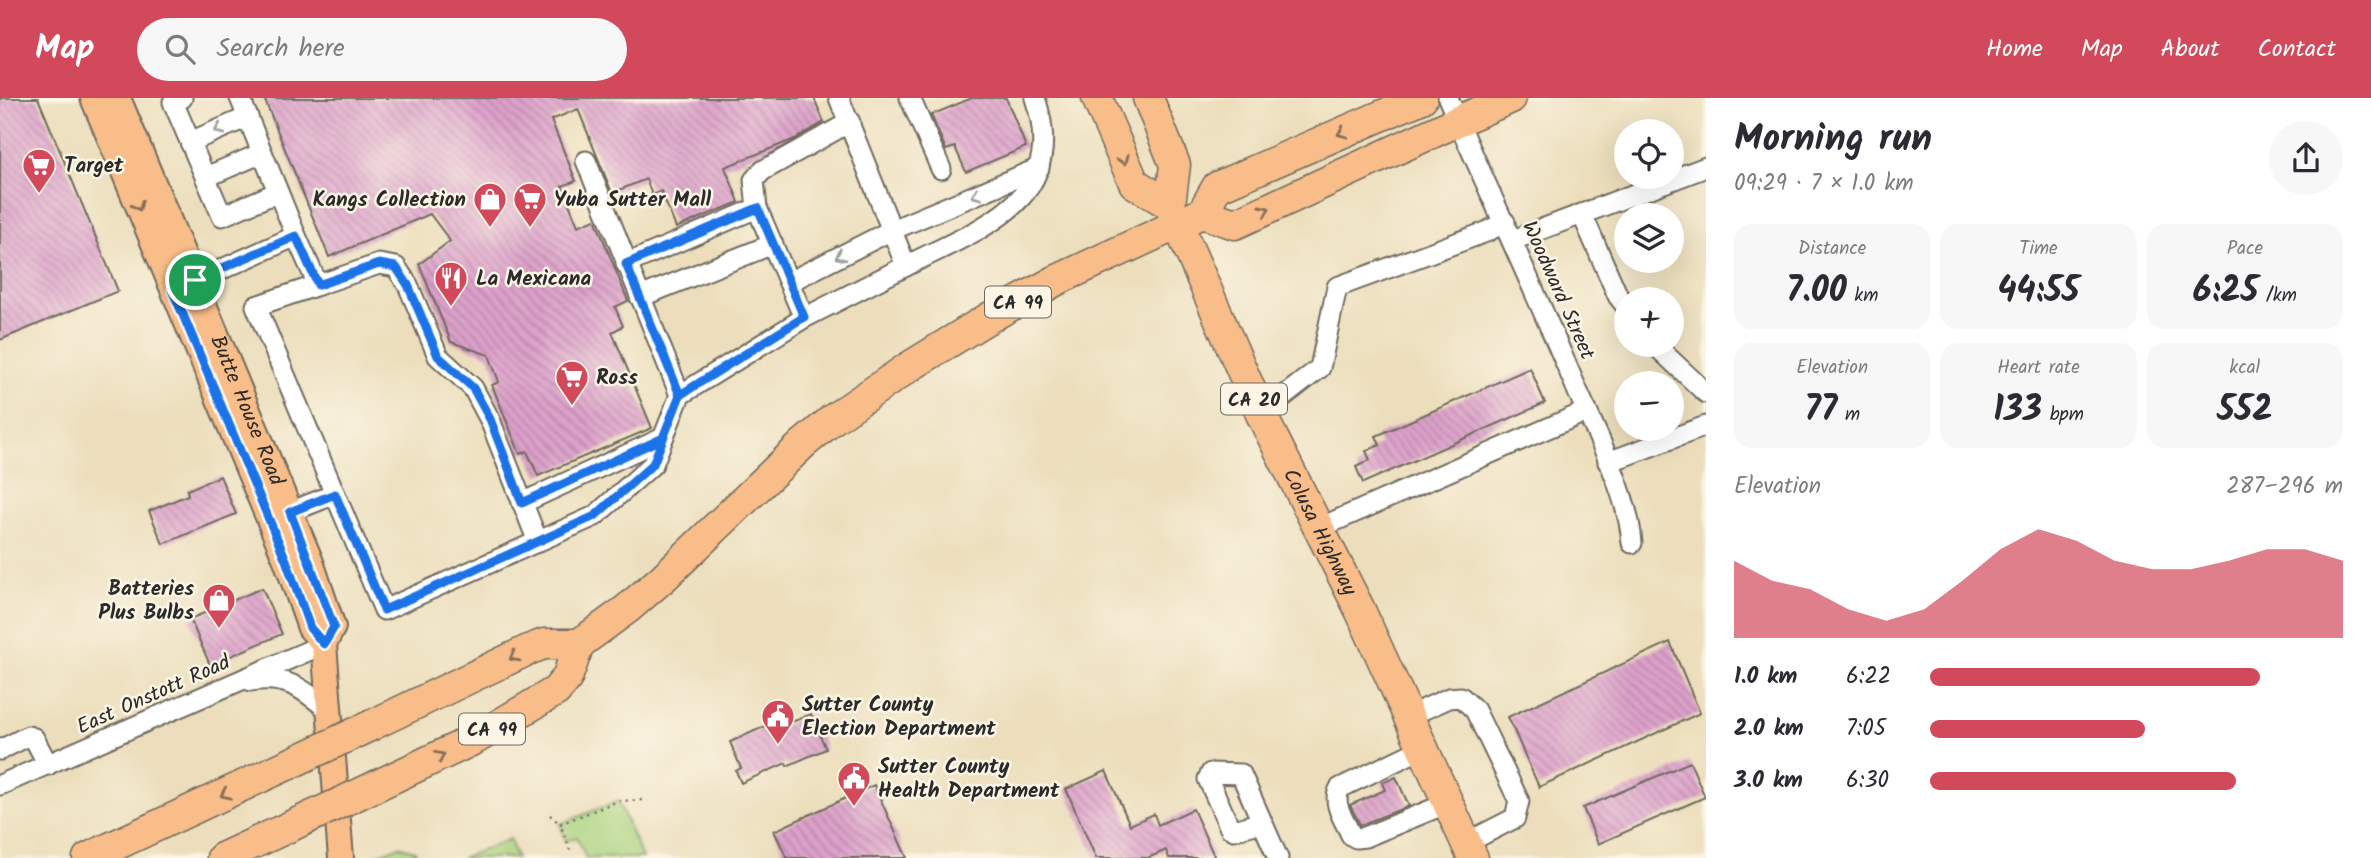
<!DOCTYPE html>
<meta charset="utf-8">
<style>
body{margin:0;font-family:Kalam,sans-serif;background:#f7f7f7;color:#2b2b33;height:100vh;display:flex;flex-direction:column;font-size:26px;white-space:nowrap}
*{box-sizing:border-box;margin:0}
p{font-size:23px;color:#7c7c81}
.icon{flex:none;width:38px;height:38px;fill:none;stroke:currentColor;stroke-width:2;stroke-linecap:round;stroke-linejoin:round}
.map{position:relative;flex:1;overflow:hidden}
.details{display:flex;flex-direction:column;background:#fff;width:665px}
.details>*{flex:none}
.tools{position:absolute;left:1614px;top:21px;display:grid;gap:14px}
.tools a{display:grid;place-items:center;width:70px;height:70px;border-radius:50%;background:#fff;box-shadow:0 7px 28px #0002;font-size:35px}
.pin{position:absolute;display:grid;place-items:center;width:60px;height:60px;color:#fff;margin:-30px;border:4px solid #fff;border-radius:50%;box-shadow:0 2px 7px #0007}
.round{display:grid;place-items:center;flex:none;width:74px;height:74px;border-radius:37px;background:#f7f7f7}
.headline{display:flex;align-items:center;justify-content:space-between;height:119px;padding:0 28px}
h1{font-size:38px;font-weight:800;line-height:52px}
.figures{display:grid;grid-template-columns:repeat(3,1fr);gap:10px;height:119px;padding:7px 28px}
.figures div{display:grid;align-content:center;border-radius:18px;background:#f7f7f7;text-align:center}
.figures b{font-size:35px;font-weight:800}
.figures small{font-size:19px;font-weight:400}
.figures p{font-size:19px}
.chart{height:196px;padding:14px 28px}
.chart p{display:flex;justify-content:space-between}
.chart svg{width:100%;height:126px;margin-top:7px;fill:#d1495b;opacity:.7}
ul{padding:0 28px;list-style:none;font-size:23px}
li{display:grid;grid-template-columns:112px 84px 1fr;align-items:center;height:52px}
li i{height:18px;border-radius:9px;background:#d1495b}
header{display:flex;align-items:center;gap:42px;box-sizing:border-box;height:98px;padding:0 35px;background:#d1495b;color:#fff}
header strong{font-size:33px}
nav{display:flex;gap:38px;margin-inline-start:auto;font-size:24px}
.search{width:490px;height:63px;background:#f7f7f7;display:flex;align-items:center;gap:18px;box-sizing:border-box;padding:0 24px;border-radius:38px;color:#7c7c81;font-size:26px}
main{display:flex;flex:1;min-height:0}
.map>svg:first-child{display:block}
.grass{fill:#aad37f;stroke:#6a7f55;stroke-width:2}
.building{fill:url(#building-back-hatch)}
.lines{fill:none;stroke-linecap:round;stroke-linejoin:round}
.minor-casing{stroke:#6f6a5e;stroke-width:23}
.major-casing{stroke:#6f6a5e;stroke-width:28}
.highway-casing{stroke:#6f6a5e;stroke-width:33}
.path{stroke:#6f6a5e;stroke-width:2.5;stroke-dasharray:2 5;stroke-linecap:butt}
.minor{stroke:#fff;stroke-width:19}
.major{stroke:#f8bd89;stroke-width:24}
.highway{stroke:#f8bd89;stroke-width:30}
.highway-bridge-casing{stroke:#6f6a5e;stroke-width:33;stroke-linecap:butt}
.highway-bridge{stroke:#f8bd89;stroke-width:30}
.oneway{stroke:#a0a0a0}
.oneway2{stroke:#876d55}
.route-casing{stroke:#fff;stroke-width:14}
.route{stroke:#1a73e8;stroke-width:9}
.labels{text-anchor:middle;stroke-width:5;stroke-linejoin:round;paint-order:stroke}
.shield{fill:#fcf5e5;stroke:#6a6863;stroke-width:2}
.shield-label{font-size:19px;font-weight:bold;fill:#2b2b2b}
.poi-label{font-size:21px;font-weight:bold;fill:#2b2b2b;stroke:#fcf5e5;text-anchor:start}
.street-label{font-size:21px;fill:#2b2b2b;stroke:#fcf5e5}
</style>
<header>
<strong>Map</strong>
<div class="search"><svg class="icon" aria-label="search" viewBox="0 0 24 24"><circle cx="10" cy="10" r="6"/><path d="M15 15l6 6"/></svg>Search here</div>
<nav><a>Home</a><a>Map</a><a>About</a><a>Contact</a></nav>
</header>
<main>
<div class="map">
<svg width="1706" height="760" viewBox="0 0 1706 760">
<defs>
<pattern id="building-back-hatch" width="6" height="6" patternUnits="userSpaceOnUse" patternTransform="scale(1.75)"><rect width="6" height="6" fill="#dda1ca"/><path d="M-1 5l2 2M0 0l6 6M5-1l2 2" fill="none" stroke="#b383a4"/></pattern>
</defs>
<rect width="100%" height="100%" fill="#fcf5e5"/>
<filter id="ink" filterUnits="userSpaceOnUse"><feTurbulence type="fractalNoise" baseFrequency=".0143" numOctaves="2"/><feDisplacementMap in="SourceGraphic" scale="14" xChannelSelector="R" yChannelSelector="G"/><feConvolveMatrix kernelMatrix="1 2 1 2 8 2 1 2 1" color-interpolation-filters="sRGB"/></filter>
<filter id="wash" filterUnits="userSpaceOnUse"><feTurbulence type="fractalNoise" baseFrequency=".00686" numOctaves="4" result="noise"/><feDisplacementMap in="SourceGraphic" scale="28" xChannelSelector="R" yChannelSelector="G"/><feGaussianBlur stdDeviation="1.57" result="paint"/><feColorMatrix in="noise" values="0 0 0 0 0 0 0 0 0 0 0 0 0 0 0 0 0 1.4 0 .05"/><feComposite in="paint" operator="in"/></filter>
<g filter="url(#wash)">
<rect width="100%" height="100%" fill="#ecdebc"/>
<!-- grass -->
<g class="grass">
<polygon points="618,703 642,760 586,760 577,739 566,743 560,726"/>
<polygon points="510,741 516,760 462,760"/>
<polygon points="399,748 415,753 418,760 370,760"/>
</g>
<g id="blocks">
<!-- building -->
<g class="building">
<polygon points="0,0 38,0 118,193 0,242"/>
<polygon points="264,0 814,0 824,24 795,41 725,69 739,104 676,130 661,93 652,97 646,81 612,95 578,11 551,22 576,83 562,88 578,128 595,121 628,203 615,209 623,228 612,234 652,330 538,378 527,353 520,356 492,287 499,284 489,257 451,244 419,166 450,143 430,116 329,159"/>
<polygon points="972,0 1006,0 1026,49 966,74 955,49 946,52 931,17"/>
<polygon points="1530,270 1545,305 1363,385 1356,369 1370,362 1366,353 1380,347 1376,338"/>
<polygon points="220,378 236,416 163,446 149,413 188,397 187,392"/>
<polygon points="262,490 282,536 210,567 190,521"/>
<polygon points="1670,544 1700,615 1539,689 1508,619"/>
<polygon points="811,616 826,651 787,668 786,665 741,685 736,673 741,670 730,644 770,626 775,631"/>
<polygon points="1690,664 1705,699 1598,746 1583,710"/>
<polygon points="1106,673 1130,727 1154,716 1158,727 1193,711 1215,760 1169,760 1166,752 1148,760 1096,760 1066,691"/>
<polygon points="1396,679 1409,708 1360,727 1350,707 1385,692 1382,685"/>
<polygon points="874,687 907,760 787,760 774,733"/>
</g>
</g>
</g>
<g filter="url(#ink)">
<use href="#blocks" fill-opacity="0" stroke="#6f6a5e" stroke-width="2"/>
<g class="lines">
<defs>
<g id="minor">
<polyline points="182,0 173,4 222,118 278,94"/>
<polyline points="240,0 296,138"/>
<path d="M839 0 906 168C980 130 1070 104 1035 0"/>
<polyline points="910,0 941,71"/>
<path d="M1448 0C1491 98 1536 195 1578 294 1597 336 1629 399 1632 445"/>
<polyline points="190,44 248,19"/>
<polyline points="586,63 680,297"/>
<polyline points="206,79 262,55"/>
<polyline points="1582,116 1618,198 1626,208"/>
<polyline points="1513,142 1706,69"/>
<polyline points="626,166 757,110"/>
<polyline points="789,184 892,132 1039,70"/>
<polyline points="318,187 379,166 396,169 408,187 438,258 473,290 490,322 538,444"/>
<polyline points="182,189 296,138 318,187 256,208 335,396"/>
<polyline points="640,199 773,146"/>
<polyline points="804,220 757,110 754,82 762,73 850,24"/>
<polyline points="1655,247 1706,295"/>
<polyline points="1261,316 1320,270 1337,189 1486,134 1505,124"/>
<polyline points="1608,364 1706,328"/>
<polyline points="522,405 663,340"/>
<polyline points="290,414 335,396 384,512 595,418 653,366 680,297 804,220 906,168"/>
<polyline points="1319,430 1587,313"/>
<path d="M251 583C288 577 304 592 331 614"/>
<polyline points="1409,618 1449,600 1461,599 1475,612 1519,703 1515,720 1466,745"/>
<path d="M1423 650 1340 690C1331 705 1345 723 1351 737L1356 740 1365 739 1448 705"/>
<polyline points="0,652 28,638 34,640 48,667"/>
<polyline points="0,687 324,546"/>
<polyline points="1262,724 1234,732 1230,730 1208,681 1211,675 1241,676 1278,760"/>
</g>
<g id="major">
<polyline points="93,0 286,462 310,530 324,546 341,760"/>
<path id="s1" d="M118 0 311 464 333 529 324 546"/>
</g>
<g id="highway">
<polyline points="1097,0 1134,85 1170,107"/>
<polyline points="1148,0 1175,67 1170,107"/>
<path id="s2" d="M1170 108 1261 316 1360 512 1473 760"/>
<polyline points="1202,115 1235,126 1458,23 1511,0"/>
<polyline points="372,627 528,552 544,546 579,546"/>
<polyline points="378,687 475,641 556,593 567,580 579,546 627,511 663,480 803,346 833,321 909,269 987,221 1055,183 1202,115 1217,89 1422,0"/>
<polyline points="88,760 287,667"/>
<polyline points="222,760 291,728"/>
</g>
</defs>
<!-- minor casing -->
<use href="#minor" class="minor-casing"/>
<!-- major casing -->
<use href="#major" class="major-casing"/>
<!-- highway casing -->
<use href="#highway" class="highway-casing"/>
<!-- path -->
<g class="path">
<polyline points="550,717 560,726"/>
<polyline points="570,752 560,726 618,703 643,702"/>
</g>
<!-- minor -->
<use href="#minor" class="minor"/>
<!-- major -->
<use href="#major" class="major"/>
<!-- highway -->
<use href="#highway" class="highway"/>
<defs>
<g id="highway-bridge">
<polyline points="287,667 372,627"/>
<polyline points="291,728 378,687"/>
</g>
</defs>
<!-- highway-bridge casing -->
<use href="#highway-bridge" class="highway-bridge-casing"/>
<!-- highway-bridge -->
<use href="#highway-bridge" class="highway-bridge"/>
</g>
<!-- one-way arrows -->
<defs><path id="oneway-chevron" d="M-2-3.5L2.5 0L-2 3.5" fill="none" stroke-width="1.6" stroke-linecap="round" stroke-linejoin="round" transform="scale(1.75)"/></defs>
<g class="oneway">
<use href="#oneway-chevron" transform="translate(219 32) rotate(156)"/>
<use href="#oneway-chevron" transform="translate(976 97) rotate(157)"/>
<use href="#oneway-chevron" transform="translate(840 158) rotate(153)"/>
</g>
<g class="oneway2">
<use href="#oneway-chevron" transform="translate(1342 35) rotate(157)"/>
<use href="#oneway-chevron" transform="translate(1124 62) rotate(66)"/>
<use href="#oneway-chevron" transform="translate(138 108) rotate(67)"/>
<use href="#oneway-chevron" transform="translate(1265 112) rotate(-25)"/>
<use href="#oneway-chevron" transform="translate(514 559) rotate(152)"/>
<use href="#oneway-chevron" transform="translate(440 658) rotate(-26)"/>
<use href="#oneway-chevron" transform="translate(225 696) rotate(155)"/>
</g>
</g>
<g class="lines" filter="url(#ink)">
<defs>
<polyline id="route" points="195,182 173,193 286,462 310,530 324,546 334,529 290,414 335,396 384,512 595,418 653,366 680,297 804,219 758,110 626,166 680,297 663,340 522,405 490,321 473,290 438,258 408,187 396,169 379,166 318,187 296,138 195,182"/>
</defs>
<!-- route casing -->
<use href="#route" class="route-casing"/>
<!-- route -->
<use href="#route" class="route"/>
</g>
<!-- icons -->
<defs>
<symbol id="supermarket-pin" viewBox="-11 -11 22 30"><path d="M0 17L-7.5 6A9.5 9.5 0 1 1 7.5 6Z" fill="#d1495b" stroke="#fcf5e5"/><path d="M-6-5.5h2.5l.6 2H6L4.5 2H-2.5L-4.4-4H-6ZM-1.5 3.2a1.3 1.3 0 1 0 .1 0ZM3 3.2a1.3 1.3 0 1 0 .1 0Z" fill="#fff"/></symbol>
<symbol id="shop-pin" viewBox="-11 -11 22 30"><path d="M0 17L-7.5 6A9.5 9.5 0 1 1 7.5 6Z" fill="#d1495b" stroke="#fcf5e5"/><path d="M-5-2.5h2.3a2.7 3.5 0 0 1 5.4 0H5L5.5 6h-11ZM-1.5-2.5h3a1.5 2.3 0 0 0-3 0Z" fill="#fff"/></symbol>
<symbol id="restaurant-pin" viewBox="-11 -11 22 30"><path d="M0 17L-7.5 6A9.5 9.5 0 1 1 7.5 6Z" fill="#d1495b" stroke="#fcf5e5"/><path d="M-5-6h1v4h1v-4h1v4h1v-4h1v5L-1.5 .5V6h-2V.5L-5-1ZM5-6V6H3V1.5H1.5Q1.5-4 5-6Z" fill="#fff"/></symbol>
<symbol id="civic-pin" viewBox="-11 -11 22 30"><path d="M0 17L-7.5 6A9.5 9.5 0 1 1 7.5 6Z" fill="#d1495b" stroke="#fcf5e5"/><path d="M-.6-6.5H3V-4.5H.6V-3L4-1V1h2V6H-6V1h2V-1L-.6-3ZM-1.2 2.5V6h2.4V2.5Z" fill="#fff"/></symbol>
</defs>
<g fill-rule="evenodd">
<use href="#supermarket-pin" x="20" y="48" width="38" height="52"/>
<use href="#shop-pin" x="471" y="82" width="38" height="52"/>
<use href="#supermarket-pin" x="511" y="82" width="38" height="52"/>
<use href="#restaurant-pin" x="432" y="161" width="38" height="52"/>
<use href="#supermarket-pin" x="553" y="260" width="38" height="52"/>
<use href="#shop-pin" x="200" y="483" width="38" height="52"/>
<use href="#civic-pin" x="759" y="599" width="38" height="52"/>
<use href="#civic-pin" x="835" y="661" width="38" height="52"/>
</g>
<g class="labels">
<!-- shield labels -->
<g class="shield">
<rect x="985" y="188.5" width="66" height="31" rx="5"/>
<rect x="1221" y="285.5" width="66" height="31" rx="5"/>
<rect x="459" y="615.5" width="66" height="31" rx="5"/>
</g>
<g class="shield-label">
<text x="1018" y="211">CA 99</text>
<text x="1254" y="308">CA 20</text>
<text x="492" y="638">CA 99</text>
</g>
<!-- poi labels -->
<g class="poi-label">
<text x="64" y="74">Target</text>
<text x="466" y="108" text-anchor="end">Kangs Collection</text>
<text x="554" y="108">Yuba Sutter Mall</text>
<text x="476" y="187">La Mexicana</text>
<text x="596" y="286">Ross</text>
<text x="194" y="497" text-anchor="end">Batteries<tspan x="194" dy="24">Plus Bulbs</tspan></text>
<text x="802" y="613">Sutter County<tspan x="802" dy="24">Election Department</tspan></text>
<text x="878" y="675">Sutter County<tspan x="878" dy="24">Health Department</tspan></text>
</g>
<!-- street labels -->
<g class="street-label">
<text transform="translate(1559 192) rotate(66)" y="7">Woodward Street</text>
<text dy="7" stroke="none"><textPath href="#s1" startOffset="338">Butte House Road</textPath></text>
<text dy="7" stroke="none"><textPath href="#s2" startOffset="359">Colusa Highway</textPath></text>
<text transform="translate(153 596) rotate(-24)" y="7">East Onstott Road</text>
</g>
</g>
</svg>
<div class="tools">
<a><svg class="icon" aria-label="locate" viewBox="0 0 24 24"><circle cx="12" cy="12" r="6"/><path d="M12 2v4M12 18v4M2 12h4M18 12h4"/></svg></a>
<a><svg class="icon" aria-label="layers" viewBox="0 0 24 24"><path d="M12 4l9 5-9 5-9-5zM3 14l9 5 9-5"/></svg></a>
<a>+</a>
<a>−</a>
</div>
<div class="pin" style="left:195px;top:182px;background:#1e9e55"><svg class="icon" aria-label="arrive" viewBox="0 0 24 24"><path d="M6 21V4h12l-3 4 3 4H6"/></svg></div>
</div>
<section class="details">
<div class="headline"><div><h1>Morning run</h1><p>09:29 · 7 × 1.0 km</p></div><a class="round"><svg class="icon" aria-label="share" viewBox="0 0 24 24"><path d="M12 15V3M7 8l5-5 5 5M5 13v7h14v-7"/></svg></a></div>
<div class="figures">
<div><p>Distance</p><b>7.00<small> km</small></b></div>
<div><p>Time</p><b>44:55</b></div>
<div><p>Pace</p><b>6:25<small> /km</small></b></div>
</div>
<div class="figures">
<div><p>Elevation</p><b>77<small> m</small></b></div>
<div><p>Heart rate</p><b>133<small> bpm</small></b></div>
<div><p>kcal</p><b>552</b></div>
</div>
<div class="chart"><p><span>Elevation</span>287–296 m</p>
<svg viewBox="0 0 160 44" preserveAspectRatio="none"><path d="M0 44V17L10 24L20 27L30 34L40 38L50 34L60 24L70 13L80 6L90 10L100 17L110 20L120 20L130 17L140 13L150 13L160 17V44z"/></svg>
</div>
<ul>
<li><b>1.0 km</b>6:22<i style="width:80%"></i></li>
<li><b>2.0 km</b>7:05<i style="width:52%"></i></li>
<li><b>3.0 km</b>6:30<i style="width:74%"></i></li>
</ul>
</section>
</main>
